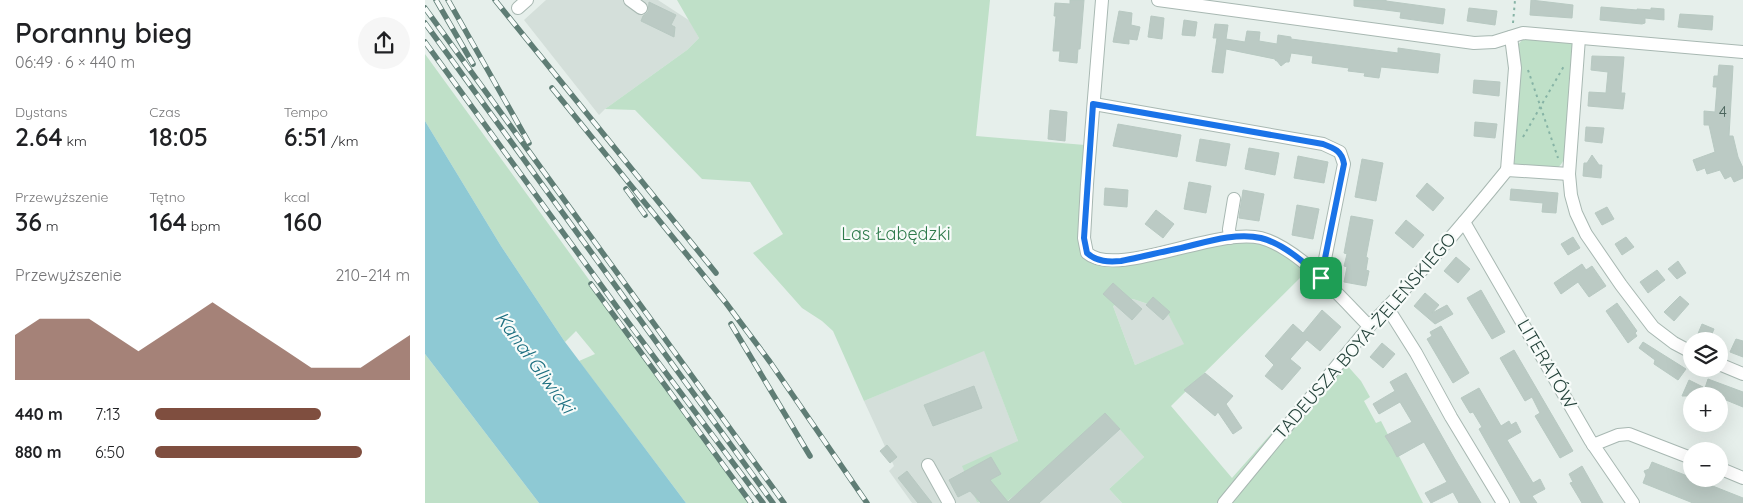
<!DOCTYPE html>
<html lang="pl">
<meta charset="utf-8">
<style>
body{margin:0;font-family:Quicksand,sans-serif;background:#f6f6f6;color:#202124;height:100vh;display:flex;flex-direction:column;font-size:19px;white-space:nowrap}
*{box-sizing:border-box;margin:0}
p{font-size:16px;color:#757577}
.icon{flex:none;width:28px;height:28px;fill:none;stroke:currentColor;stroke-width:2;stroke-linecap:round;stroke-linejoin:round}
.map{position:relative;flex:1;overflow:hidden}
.details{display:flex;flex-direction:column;background:#fff;width:425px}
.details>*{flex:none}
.tools{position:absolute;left:1258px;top:332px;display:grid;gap:10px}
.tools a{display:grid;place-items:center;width:45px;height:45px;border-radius:50%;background:#fff;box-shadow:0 5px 20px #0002;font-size:25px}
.pin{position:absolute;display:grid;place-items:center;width:42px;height:42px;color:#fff;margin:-21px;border-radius:10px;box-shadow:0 2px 8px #0006}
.round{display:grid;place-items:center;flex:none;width:52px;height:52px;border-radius:26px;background:#f6f6f6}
.headline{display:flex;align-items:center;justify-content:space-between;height:85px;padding:0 15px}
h1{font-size:28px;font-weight:600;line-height:38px}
.figures{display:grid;grid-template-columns:repeat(3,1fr);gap:8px;height:85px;padding:5px 15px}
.figures div{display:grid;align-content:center}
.figures b{font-size:25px;font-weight:600}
.figures small{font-size:14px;font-weight:400}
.figures p{font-size:14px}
.chart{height:140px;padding:10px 15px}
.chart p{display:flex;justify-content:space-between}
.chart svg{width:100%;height:90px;margin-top:5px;fill:#7f4e3f;opacity:.7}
ul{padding:0 15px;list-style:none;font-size:16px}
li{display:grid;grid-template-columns:80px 60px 1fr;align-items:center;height:38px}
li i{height:12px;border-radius:6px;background:#7f4e3f}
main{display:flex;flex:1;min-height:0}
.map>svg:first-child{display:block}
.built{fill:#d4dfda}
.green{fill:#bfe0c8;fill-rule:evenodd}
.water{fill:#8ec9d4}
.building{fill:#bbcac4;stroke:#b8c9c2}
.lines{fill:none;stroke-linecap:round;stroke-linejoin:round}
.minor-casing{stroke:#a8b8b2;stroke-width:14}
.path{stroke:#86b3a5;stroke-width:2;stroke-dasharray:2.5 4;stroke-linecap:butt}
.minor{stroke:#fff;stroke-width:12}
.rail-casing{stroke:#5f7d75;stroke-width:5.5}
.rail{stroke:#f7fbf9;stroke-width:4;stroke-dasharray:11;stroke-linecap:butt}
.route-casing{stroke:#fff;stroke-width:10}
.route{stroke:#1a73e8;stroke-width:6}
.labels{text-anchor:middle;stroke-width:4.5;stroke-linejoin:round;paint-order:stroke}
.number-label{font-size:15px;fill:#4a645c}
.park-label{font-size:18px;fill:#2d7a4b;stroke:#f7fbf9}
.street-label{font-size:18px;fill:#24423a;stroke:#f7fbf9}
.water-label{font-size:19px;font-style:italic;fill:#1c6f80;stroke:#f7fbf9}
</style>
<main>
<section class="details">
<div class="headline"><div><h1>Poranny bieg</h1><p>06:49 · 6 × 440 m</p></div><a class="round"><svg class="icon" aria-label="share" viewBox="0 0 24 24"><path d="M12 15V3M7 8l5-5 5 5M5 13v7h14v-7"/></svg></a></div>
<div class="figures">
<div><p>Dystans</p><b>2.64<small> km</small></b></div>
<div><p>Czas</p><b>18:05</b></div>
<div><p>Tempo</p><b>6:51<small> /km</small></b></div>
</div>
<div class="figures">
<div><p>Przewyższenie</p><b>36<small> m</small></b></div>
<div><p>Tętno</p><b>164<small> bpm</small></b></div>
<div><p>kcal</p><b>160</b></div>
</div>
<div class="chart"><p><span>Przewyższenie</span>210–214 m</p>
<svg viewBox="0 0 160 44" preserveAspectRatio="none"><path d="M0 44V22L10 14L20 14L30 14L40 22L50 30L60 22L70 14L80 6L90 14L100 22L110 30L120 38L130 38L140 38L150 30L160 22V44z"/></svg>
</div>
<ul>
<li><b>440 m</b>7:13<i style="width:65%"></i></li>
<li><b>880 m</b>6:50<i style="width:81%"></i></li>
</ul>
</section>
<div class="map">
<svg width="1318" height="503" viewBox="0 0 1318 503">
<rect width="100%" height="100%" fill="#e6efeb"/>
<!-- built -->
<g class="built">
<polygon points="121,0 233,0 265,21 274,38 262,50 180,109 174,115 99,20"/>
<polygon points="708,299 741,310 760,344 710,365 688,306"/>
<polygon points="559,350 593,441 557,503 487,503 464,471 469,466 439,401"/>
<polygon points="687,418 719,457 684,489 697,503 580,503"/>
</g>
<!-- green -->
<g class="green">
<path d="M252 0H565L551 136 672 146C669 174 661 225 668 250L681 257 822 233 895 268 879 274 746 406 807 478 898 375 920 363 936 381 945 397 939 401 951 423 956 421 998 503H697L684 489 719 457 686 419 580 503 552 502 537 466 593 441 559 351 439 401 408 331 397 321 377 308 328 253 358 234 325 182 277 179 210 110 180 109 262 50 274 38ZM708 299 741 310 759 344 710 365 688 306Z"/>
<path d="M1099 38 1146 42 1148 45 1139 159C1137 164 1134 168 1128 169 1118 171 1096 169 1088 163L1091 47Z"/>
<polygon points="0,54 178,299 329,503 261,503 154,361 170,354 151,331 140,342 76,246 0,121"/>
<polygon points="0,354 13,371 114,503 0,503"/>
</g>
<!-- water -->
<polygon class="water" points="0,121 76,246 140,342 261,503 114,503 0,354"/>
<!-- building -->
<g class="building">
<polygon points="645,0 659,0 655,49 653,49 652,63 634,61 635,51 628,51 631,16 629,16 630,3 645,4"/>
<polygon points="929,0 961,0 961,1 1020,9 1018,24 975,18 976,12 929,6"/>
<polygon points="1106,0 1148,5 1147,18 1105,15"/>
<polygon points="224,2 251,15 246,25 250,27 249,37 216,21 218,16 223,12"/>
<polygon points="1176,7 1212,10 1212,9 1226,10 1226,8 1239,9 1239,20 1220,18 1220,23 1217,24 1175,20"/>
<polygon points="1044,8 1072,11 1070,25 1042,21"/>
<polygon points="694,11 707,13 706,25 715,27 712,40 704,39 704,44 688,42"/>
<polygon points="1255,14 1288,16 1287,30 1253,27"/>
<polygon points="726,16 739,18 737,39 723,37"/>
<polygon points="759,20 772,22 770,36 757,35"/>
<polygon points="790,24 803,25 801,39 820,42 822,31 835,32 834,41 852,44 853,35 866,37 866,39 973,53 973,48 1015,54 1013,73 956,67 954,78 939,76 940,73 923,71 924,68 887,63 888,56 866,53 864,62 861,62 856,66 852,61 850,60 850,59 801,49 798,73 787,72 792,38 788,38"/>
<polygon points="1167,56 1199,57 1196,93 1200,93 1198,109 1163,106 1164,92 1181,93 1183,72 1166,70"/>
<polygon points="1294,65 1308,66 1304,136 1308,136 1313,157 1318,168 1318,178 1309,182 1306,176 1300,179 1295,170 1282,174 1280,168 1272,171 1268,160 1290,152 1284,125 1279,125 1279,111 1290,112 1292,87 1288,87 1289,76 1293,76"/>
<polygon points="1049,80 1075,82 1074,96 1048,93"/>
<polygon points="625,110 642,112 640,141 623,139"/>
<polygon points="1050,122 1072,124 1070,138 1049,136"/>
<polygon points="693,124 756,135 752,157 688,146"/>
<polygon points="1161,127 1179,128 1177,143 1160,141"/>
<polygon points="775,139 805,144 801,166 771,161"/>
<polygon points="824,148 854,153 850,175 820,169"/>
<polygon points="1167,155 1174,165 1177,165 1176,178 1158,176 1159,163 1162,163"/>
<polygon points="873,156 903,162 899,183 869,178"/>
<polygon points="937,159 958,163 951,201 930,197"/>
<polygon points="764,182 786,186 781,213 759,209"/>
<polygon points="1002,183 1019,198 1008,211 991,196"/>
<polygon points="680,188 703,190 702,207 679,205"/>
<polygon points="1086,189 1133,193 1131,213 1117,212 1118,203 1085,200"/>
<polygon points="818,190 839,194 834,221 814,218"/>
<polygon points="872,205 894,209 888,239 867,235"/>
<polygon points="1182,207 1189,219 1177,225 1170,213"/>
<polygon points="731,210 749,224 738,238 720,224"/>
<polygon points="926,216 948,220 941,257 943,258 941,270 944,271 941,286 919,282 922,267 919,266 922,254 919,253"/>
<polygon points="981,220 999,235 988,248 970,233"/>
<polygon points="1148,237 1155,248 1143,255 1136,244"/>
<polygon points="1201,237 1209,247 1197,255 1190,244"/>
<polygon points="1031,257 1045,269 1033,283 1019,271"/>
<polygon points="1253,261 1261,273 1252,279 1243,269"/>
<polygon points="1157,264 1161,270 1167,266 1181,286 1164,297 1153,282 1136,294 1129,283"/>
<polygon points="1232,270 1240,280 1223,293 1215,282"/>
<polygon points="688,283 717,309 707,320 678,294"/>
<polygon points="1056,290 1080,332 1067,339 1042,298"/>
<polygon points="1000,293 1014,305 1007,313 1022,305 1028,314 1010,324 989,306"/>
<polygon points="1255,296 1264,304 1249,321 1239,312"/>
<polygon points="728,297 745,312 738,320 721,305"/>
<polygon points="1192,303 1212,331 1210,333 1212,336 1203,343 1181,311"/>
<polygon points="897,310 916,327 895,351 882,340 865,359 876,368 857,390 840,376 849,365 840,356 868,324 878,333"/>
<polygon points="1277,324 1289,329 1284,341 1272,336"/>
<polygon points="1016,326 1044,373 1028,383 1002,339 1007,336 1005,332"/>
<polygon points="1311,339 1318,341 1318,357 1305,352"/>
<polygon points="1218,342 1261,369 1253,380 1229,364 1230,360 1214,348"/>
<polygon points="957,343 970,354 958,368 945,357"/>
<polygon points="1089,350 1148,451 1135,458 1110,416 1115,413 1107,397 1100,401 1075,358"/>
<polygon points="780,373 808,396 801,404 817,428 808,434 793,412 790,416 759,390"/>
<polygon points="981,373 1031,461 1056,503 1034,503 1028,492 1006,503 1000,493 1022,482 999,442 972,457 967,447 960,436 987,422 975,402 954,414 948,404 970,391 965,382"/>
<polygon points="1283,379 1318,392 1318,407 1279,391"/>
<polygon points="1264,380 1278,387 1273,396 1257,396"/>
<polygon points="549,386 557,408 508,426 499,405"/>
<polygon points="1054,388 1076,426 1084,421 1086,425 1091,422 1096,432 1082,440 1108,483 1115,479 1120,489 1107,496 1112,503 1096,503 1054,429 1057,427 1048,412 1045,413 1036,398"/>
<polygon points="680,413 695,429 614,503 556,503 545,491 533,497 524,480 566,457 576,474 565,480 583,502"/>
<polygon points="462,445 472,457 465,463 455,451"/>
<polygon points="1227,462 1318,498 1318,503 1268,503 1218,483 1221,475 1219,471 1224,469"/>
<polygon points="1157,466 1178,503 1157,503 1145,483 1148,482 1144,474"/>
<polygon points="482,471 496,489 507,503 493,503 473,478"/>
</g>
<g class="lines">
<defs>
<g id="minor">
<polyline points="205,0 216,8"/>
<path d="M677 0 662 184 659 238 662 253C692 279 791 227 836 238 874 248 917 299 944 326"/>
<polyline points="733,0 1049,43 1069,42 1098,33 1318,52"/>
<polyline points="93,8 102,0"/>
<polyline points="1154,38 1144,174 1146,195 1151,213 1161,234 1196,285 1228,327 1249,343 1266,352"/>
<polyline points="669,104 898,144 915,152 919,164 896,279"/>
<polyline points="1082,170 1090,68 1086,37"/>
<polyline points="1082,170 1144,174"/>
<polyline points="1039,222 1165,440 1208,503"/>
<polyline points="805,238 804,229 809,199"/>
<polyline points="962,307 991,353 1026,417 1078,503"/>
<polyline points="1294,364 1318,374"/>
<polyline points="1168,445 1193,435 1204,434 1266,458"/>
<polyline points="503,465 524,503"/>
<polyline points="1294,468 1318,478"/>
<path d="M799 503 947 323C995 275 1039 223 1082 170"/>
</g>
</defs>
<!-- minor casing -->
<use href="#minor" class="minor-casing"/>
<!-- path -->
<g class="path">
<polyline points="1088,23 1090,0"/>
<polyline points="1103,70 1133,158"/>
<polyline points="1098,137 1139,66"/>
</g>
<!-- minor -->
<use href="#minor" class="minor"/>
<defs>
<g id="rail">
<polyline points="11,0 48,64"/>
<polyline points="23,0 104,143"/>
<polyline points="70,0 291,273"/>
<polyline points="0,8 359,503"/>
<polyline points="0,23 348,503"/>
<polyline points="0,42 197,314 338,503"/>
<polyline points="127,88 301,303 345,362 442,503"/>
<polyline points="201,189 220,215"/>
<polyline points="166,284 326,503"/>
<polyline points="306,324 385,456"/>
</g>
</defs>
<!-- rail casing -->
<use href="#rail" class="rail-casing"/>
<!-- rail -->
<use href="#rail" class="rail"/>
</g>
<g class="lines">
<defs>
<path id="route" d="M668 104 898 144C909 148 917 151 919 164L896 278C880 263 859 244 836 238 811 232 781 242 756 248 736 252 716 257 696 261 684 262 672 262 662 253L659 238Z"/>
</defs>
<!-- route casing -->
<use href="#route" class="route-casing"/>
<!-- route -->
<use href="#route" class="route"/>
</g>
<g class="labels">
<!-- number labels -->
<g class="number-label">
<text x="1298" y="117">4</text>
</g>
<!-- park labels -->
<g class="park-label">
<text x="471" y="240">Las Łabędzki</text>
</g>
<!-- street labels -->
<g class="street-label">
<text transform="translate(940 336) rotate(-49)" y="6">TADEUSZA BOYA-ŻELEŃSKIEGO</text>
<text transform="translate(1122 364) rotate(60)" y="6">LITERATÓW</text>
</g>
<!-- water labels -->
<g class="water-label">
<text transform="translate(110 362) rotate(54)" y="7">Kanał Gliwicki</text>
</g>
</g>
</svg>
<div class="tools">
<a><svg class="icon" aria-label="layers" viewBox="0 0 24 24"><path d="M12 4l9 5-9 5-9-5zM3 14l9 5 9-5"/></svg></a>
<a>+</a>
<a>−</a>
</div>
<div class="pin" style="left:896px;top:278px;background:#1e9e55"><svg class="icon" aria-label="arrive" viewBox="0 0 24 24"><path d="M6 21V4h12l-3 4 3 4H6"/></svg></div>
</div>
</main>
